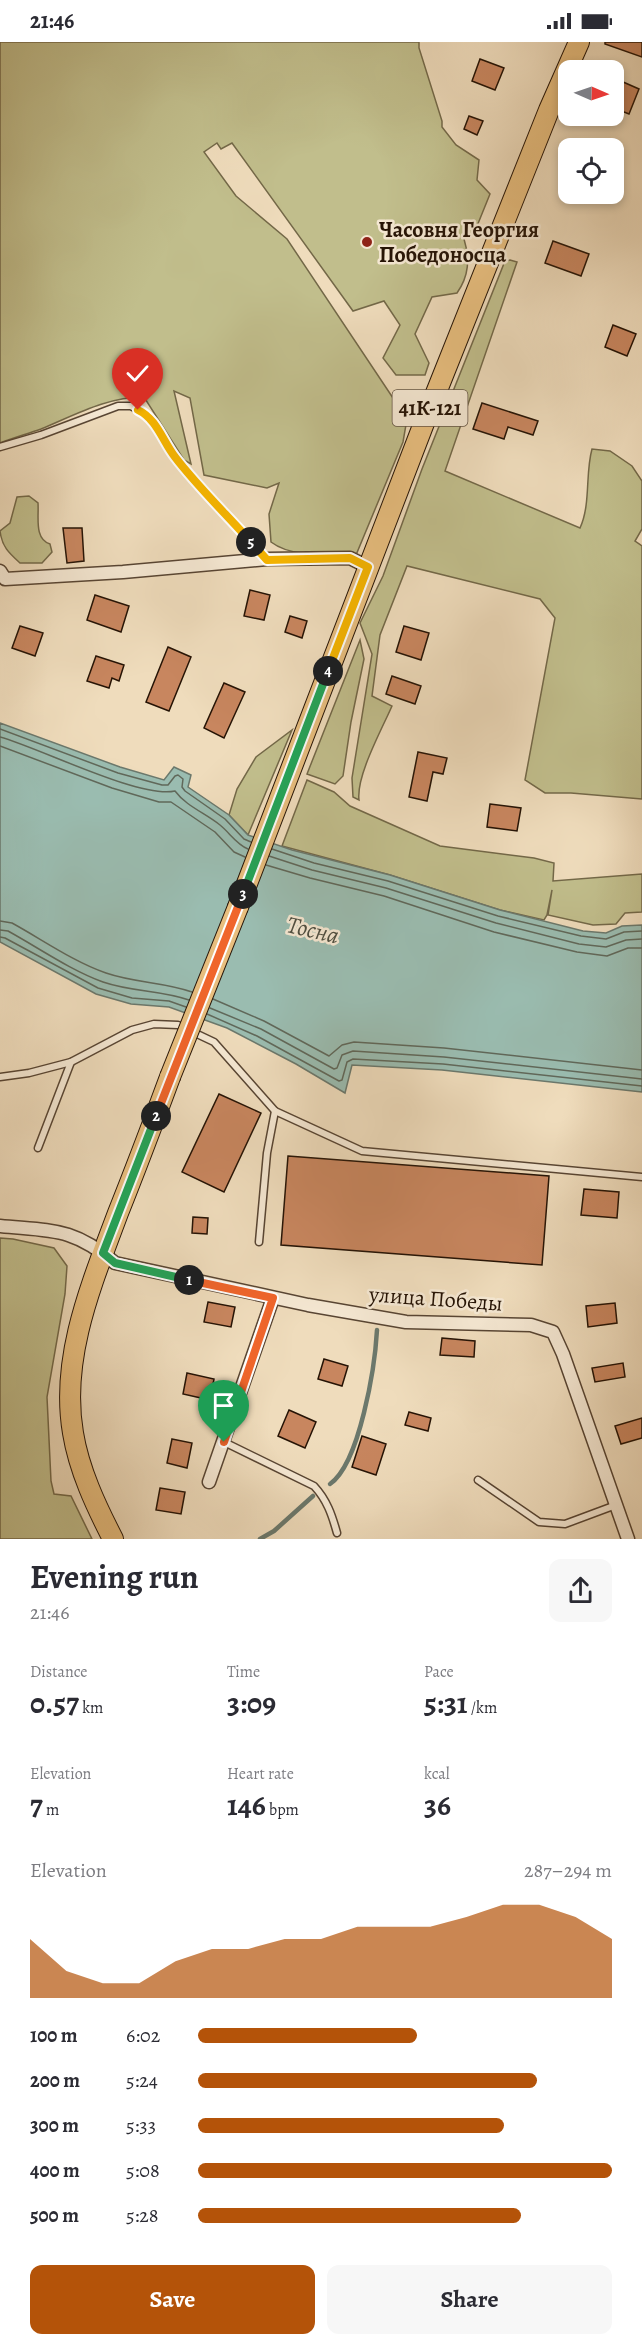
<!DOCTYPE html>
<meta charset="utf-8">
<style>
body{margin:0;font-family:Alegreya,serif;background:#f7f7f7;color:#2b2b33;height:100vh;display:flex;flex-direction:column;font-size:22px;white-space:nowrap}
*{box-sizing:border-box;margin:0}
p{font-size:20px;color:#7c7c81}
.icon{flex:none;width:33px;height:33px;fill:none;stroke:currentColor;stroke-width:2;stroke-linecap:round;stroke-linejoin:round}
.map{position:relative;height:1497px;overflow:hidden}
.details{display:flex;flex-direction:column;background:#fff;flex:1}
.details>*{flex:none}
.needle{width:39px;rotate:92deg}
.buttons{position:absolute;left:558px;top:18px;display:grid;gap:12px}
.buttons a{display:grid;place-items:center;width:66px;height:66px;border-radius:12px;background:#fff;box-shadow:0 3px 9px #0003;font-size:30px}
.pin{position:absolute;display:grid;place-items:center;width:51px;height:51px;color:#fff;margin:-62px -26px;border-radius:50% 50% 50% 0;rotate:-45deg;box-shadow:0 0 6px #0007}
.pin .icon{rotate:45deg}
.km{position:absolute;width:30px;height:30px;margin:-15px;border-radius:50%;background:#222;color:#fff;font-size:16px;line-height:30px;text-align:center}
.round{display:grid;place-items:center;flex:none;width:63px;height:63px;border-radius:12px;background:#f7f7f7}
.overview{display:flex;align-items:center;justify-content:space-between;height:102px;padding:0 30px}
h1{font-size:33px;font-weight:700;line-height:45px}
.stats{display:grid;grid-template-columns:repeat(3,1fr);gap:9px;height:102px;padding:6px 30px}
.stats div{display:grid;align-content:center}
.stats b{font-size:30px;font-weight:700}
.stats small{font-size:16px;font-weight:400}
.stats p{font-size:16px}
.chart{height:168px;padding:12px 30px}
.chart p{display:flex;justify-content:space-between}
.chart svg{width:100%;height:108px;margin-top:6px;fill:#b45309;opacity:.7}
.action{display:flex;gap:12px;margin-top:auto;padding:12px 30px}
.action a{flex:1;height:69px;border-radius:12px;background:#b45309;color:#fff;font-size:24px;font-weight:700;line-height:69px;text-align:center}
.action a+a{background:#f7f7f7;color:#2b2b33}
ul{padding:0 30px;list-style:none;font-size:20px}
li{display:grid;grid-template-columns:96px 72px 1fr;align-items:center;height:45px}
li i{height:15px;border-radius:8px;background:#b45309}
.status{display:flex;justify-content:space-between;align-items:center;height:42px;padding:0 30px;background:#fff;direction:ltr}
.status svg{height:16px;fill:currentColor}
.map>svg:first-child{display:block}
.green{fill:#c1be8c;stroke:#736848;stroke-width:1.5}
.water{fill:#9abcb0;stroke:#6b786c;stroke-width:1.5}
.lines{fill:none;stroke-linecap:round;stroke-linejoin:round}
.shore{stroke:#60685a;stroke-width:1.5}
.stream{stroke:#6b786c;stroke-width:4.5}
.building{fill:#c8865f;stroke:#251305;stroke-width:1.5}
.lane-casing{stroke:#584533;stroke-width:9}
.street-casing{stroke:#584533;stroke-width:15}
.primary-casing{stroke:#251305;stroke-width:22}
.lane{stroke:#f5e8d3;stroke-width:6}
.street{stroke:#f5e8d3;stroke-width:12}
.primary{stroke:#e8be7e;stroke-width:20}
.primary-bridge-casing{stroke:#251305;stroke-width:22;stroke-linecap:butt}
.primary-bridge{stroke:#e8be7e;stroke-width:20}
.split-1-casing{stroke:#fff;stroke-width:12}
.split-2-casing{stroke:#fff;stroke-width:12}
.split-3-casing{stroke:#fff;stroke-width:12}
.split-4-casing{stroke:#fff;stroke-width:12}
.split-5-casing{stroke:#fff;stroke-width:12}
.split-6-casing{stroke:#fff;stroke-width:12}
.split-1{stroke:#f0652b;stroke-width:8}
.split-2{stroke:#22a559;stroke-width:8}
.split-3{stroke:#f0652b;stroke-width:8}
.split-4{stroke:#22a559;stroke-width:8}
.split-5{stroke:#f5b400;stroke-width:8}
.split-6{stroke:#f5b400;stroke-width:8}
.poi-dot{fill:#8f2418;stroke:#f5e8d3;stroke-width:2}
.labels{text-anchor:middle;stroke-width:5;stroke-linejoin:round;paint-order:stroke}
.shield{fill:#f5e8d3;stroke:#635343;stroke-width:1.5}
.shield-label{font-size:21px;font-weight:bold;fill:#251305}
.poi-label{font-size:22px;font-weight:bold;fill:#251305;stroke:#f5e8d3;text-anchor:start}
.street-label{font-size:22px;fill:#251305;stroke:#f5e8d3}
.water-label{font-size:24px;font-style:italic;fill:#4e4e41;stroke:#f5e8d3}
</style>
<div class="status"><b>21:46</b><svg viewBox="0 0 49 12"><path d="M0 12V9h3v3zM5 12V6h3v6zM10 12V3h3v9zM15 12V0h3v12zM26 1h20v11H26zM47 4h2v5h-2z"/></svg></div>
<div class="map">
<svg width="642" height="1497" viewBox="0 0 642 1497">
<rect width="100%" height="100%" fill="#efdcbc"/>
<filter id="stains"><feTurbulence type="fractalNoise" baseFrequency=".00333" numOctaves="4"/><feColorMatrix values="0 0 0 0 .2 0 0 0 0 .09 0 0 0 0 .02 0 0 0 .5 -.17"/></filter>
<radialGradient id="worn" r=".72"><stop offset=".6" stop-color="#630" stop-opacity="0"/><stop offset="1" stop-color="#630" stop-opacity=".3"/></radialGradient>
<!-- green -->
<g class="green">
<path d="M0 0H419V6L442 79V85L456 103 479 118 477 138 490 152 475 189 464 197C470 217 469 234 457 251L432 255 415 292 429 321 425 333H396L383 316 400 283 384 259 353 269 232 101 221 107 217 101 204 110 236 154 287 197 407 377 403 400 356 513C350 508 345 511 337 512 316 513 288 513 271 500L269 472 279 441 267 446 204 433 190 356 174 349 191 422 184 418 144 355C106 355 75 373 41 387 27 392 13 396 0 401Z"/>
<path d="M510 218 517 220 445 429 580 486C591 462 585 432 592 407L610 409 632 424 642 439V487L635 499 642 504V757L571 751H545L525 738 555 576 540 557 407 524 380 593 372 654 392 664C382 687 356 734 359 758L353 755 352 736 372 612 360 581 383 534 422 427 505 219Z"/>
<path d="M29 454 38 461C39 475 34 497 50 502L52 510 42 521H20C9 511 2 505 0 489L10 481 17 455Z"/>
<polygon points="360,598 364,617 351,680 343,734 335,742 307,732"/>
<polygon points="292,688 248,793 229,773 237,747 256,715"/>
<polygon points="307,738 334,750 350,764 440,804 534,816 554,821 553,839 642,832 642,870 625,871 616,882 593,883 548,873 552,848 547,873 544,878 500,868 390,833 282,804"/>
<polygon points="0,1196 13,1197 54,1206 67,1224 65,1252 47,1355 51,1439 54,1452 71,1454 92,1497 0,1497"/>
</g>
<!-- water -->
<polygon class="water" points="0,681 120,725 164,738 174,725 191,733 188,745 229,773 248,793 292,808 390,833 500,868 583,889 606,891 622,884 642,883 642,1050 442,1028 352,1023 345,1051 296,1022 227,986 169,965 131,962 96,952 0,900"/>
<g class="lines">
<!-- shore -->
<g class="shore">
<polyline points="0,687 118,731 162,743 168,743 175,734 178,733 183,737 182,745 185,749 225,777 244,797 251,800"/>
<path d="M0 695C40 706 140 757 175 749 186 764 205 771 220 783 230 791 236 802 248 807"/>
<polyline points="0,704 112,746 159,760 171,760 215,790 234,810 245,815"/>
<polyline points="272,807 314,821 388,839 498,874 581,894 606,897 624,890 642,889"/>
<polyline points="269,814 312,828 386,846 496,881 579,902 606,905 626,898 642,897"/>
<polyline points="266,823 310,836 384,854 494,890 577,910 607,914 628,906 642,906"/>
<path d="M0 879 12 881C43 898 74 920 106 931 135 941 164 940 192 950"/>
<path d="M0 888 8 889C39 906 70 928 103 940 132 950 160 948 189 958"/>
<polyline points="0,895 5,896 98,946 132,956 169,959 186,965"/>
<polyline points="213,957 264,979 329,1014 342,1003 354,1000 444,1006 642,1028"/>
<polyline points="210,966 261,987 334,1027 337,1026 342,1013 353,1009 444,1015 642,1037"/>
<polyline points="207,972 257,994 339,1039 342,1038 347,1020 353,1017 443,1022 642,1044"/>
</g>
<!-- stream -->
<g class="stream">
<path d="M330 1442C360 1421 375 1324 377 1288"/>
<polyline points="260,1497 274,1489 313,1454"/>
</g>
</g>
<!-- building -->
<g class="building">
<polygon points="605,0 642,0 642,15 605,2"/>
<polygon points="480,17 504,26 495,48 472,39"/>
<polygon points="614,36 639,47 629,72 614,66"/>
<polygon points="469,74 483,79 477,93 464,87"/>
<polygon points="553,199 589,212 581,234 545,221"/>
<polygon points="613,283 636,292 627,314 605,305"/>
<polygon points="482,361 538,379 533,393 508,385 504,397 473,387"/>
<polygon points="63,486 82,486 84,519 67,521"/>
<polygon points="250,548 270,553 264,578 244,574"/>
<polygon points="95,553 129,564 121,590 87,578"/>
<polygon points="290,574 307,579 302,596 285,590"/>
<polygon points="20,584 43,591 35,614 12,606"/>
<polygon points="404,584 429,591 421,618 396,610"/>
<polygon points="168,605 191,615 169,669 146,660"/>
<polygon points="96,614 124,623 119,639 112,636 109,646 87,639"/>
<polygon points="392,634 421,644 415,662 386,652"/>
<polygon points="224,641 245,650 224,696 204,686"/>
<polygon points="418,710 447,716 443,732 433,730 427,759 409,755"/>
<polygon points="490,762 521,766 517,789 487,785"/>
<polygon points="219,1052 261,1071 224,1150 182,1130"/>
<polygon points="288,1114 549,1134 542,1223 281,1203"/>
<polygon points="584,1147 619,1150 617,1176 581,1173"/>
<polygon points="193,1175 208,1176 207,1192 192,1191"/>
<polygon points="208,1260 235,1265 231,1285 204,1280"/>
<polygon points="615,1261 617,1281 588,1285 586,1264"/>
<polygon points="442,1296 475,1299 474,1315 440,1313"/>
<polygon points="324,1317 348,1324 342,1344 318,1337"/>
<polygon points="623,1321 625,1335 595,1340 592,1326"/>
<polygon points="187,1331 214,1337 210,1358 183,1352"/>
<polygon points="289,1368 316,1380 305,1406 278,1394"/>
<polygon points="409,1370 431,1376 428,1389 405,1383"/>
<polygon points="642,1376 642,1396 621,1402 615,1384"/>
<polygon points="362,1394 386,1402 376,1433 352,1425"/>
<polygon points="172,1397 192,1401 187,1426 167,1421"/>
<polygon points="160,1446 185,1450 181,1472 156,1468"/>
</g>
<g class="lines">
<defs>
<g id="lane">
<polyline points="0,405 41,393 118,364 131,364 144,371 156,384 175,415 266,517"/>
<polyline points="0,1035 29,1031 71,1020 132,988 154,982 178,983 214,1000 275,1069 362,1109 642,1135"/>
<polyline points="38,1106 71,1020"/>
<polyline points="259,1200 267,1111 275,1069"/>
<path d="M224 1400 314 1444C327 1458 332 1473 337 1491"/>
<polyline points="478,1438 539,1480 565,1482 616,1463"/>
</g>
<g id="street">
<polyline points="0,529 5,537 123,530 267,517 350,516 368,525"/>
<path d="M0 1184C51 1189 73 1185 115 1221L308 1263 406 1280 531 1283 553 1290 563 1312 628 1497"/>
<polyline points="209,1440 273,1256"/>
</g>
<g id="primary">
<polyline points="238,865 424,381 549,68 579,0"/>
<path d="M113 1497C96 1464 79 1428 73 1391 60 1315 92 1241 118 1171 136 1126 153 1081 170 1035"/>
</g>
</defs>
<!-- lane casing -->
<use href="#lane" class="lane-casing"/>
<!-- street casing -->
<use href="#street" class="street-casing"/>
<!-- primary casing -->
<use href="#primary" class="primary-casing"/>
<!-- lane -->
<use href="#lane" class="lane"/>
<!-- street -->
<use href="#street" class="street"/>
<!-- primary -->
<use href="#primary" class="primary"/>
<defs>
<polyline id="primary-bridge" points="170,1035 238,865"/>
</defs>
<!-- primary-bridge casing -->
<use href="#primary-bridge" class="primary-bridge-casing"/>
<!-- primary-bridge -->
<use href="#primary-bridge" class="primary-bridge"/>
</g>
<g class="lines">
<defs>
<polyline id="split-1" points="189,1238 273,1256 224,1400"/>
<polyline id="split-2" points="156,1074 103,1211 115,1221 189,1238"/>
<polyline id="split-3" points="156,1074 243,852"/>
<polyline id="split-4" points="243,852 328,629"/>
<polyline id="split-5" points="251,500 267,518 350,516 368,525 328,629"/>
<path id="split-6" d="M138 368C157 377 163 400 175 415 198 445 226 472 251 500"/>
</defs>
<!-- split-1 casing -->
<use href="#split-1" class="split-1-casing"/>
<!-- split-2 casing -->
<use href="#split-2" class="split-2-casing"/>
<!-- split-3 casing -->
<use href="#split-3" class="split-3-casing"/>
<!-- split-4 casing -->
<use href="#split-4" class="split-4-casing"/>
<!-- split-5 casing -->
<use href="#split-5" class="split-5-casing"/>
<!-- split-6 casing -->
<use href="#split-6" class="split-6-casing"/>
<!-- split-1 -->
<use href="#split-1" class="split-1"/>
<!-- split-2 -->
<use href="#split-2" class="split-2"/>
<!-- split-3 -->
<use href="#split-3" class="split-3"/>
<!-- split-4 -->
<use href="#split-4" class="split-4"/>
<!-- split-5 -->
<use href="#split-5" class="split-5"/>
<!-- split-6 -->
<use href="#split-6" class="split-6"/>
</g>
<!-- markers -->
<circle class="poi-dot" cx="367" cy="200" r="6"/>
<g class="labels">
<!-- shield labels -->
<rect class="shield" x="392.5" y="348" width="75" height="36" rx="4.5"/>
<g class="shield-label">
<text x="430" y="373">41К-121</text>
</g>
<!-- poi labels -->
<g class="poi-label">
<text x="379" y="195">Часовня Георгия<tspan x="379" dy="25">Победоносца</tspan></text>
</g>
<!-- street labels -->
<g class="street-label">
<text transform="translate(436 1256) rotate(4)" y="8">улица Победы</text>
</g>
<!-- water labels -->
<g class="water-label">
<text transform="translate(313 888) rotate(13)" y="8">Тосна</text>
</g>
</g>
<rect width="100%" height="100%" filter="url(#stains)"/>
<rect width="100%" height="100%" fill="url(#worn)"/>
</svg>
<div class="buttons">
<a><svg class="needle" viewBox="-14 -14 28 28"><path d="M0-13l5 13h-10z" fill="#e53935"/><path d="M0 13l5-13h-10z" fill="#7c7c81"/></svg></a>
<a><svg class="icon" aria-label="locate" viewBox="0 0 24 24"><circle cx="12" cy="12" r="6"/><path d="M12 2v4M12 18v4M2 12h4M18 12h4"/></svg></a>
</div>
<div class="pin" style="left:224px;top:1400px;background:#1e9e55"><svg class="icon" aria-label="arrive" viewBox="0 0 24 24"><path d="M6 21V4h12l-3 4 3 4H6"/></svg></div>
<div class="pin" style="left:138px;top:368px;background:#d93025"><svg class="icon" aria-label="check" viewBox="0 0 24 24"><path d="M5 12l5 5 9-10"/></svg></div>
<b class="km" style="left:189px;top:1238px">1</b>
<b class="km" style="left:156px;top:1074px">2</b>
<b class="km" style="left:243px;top:852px">3</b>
<b class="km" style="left:328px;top:629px">4</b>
<b class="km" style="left:251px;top:500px">5</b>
</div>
<section class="details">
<div class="overview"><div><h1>Evening run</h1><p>21:46</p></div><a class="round"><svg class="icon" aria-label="share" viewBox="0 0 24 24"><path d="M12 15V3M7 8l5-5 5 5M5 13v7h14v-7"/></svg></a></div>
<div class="stats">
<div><p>Distance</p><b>0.57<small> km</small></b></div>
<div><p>Time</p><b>3:09</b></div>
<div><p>Pace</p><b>5:31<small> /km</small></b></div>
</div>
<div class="stats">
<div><p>Elevation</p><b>7<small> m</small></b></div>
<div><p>Heart rate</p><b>146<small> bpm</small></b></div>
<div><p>kcal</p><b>36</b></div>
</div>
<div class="chart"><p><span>Elevation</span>287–294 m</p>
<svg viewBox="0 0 160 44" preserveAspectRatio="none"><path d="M0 44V20L10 33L20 38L30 38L40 29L50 24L60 24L70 20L80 20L90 15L100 15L110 15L120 11L130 6L140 6L150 11L160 20V44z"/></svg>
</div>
<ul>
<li><b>100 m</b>6:02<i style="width:53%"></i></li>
<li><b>200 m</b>5:24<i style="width:82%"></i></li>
<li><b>300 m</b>5:33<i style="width:74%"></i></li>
<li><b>400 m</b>5:08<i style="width:100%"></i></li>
<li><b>500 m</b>5:28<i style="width:78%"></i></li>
</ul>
<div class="action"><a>Save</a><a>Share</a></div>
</section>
